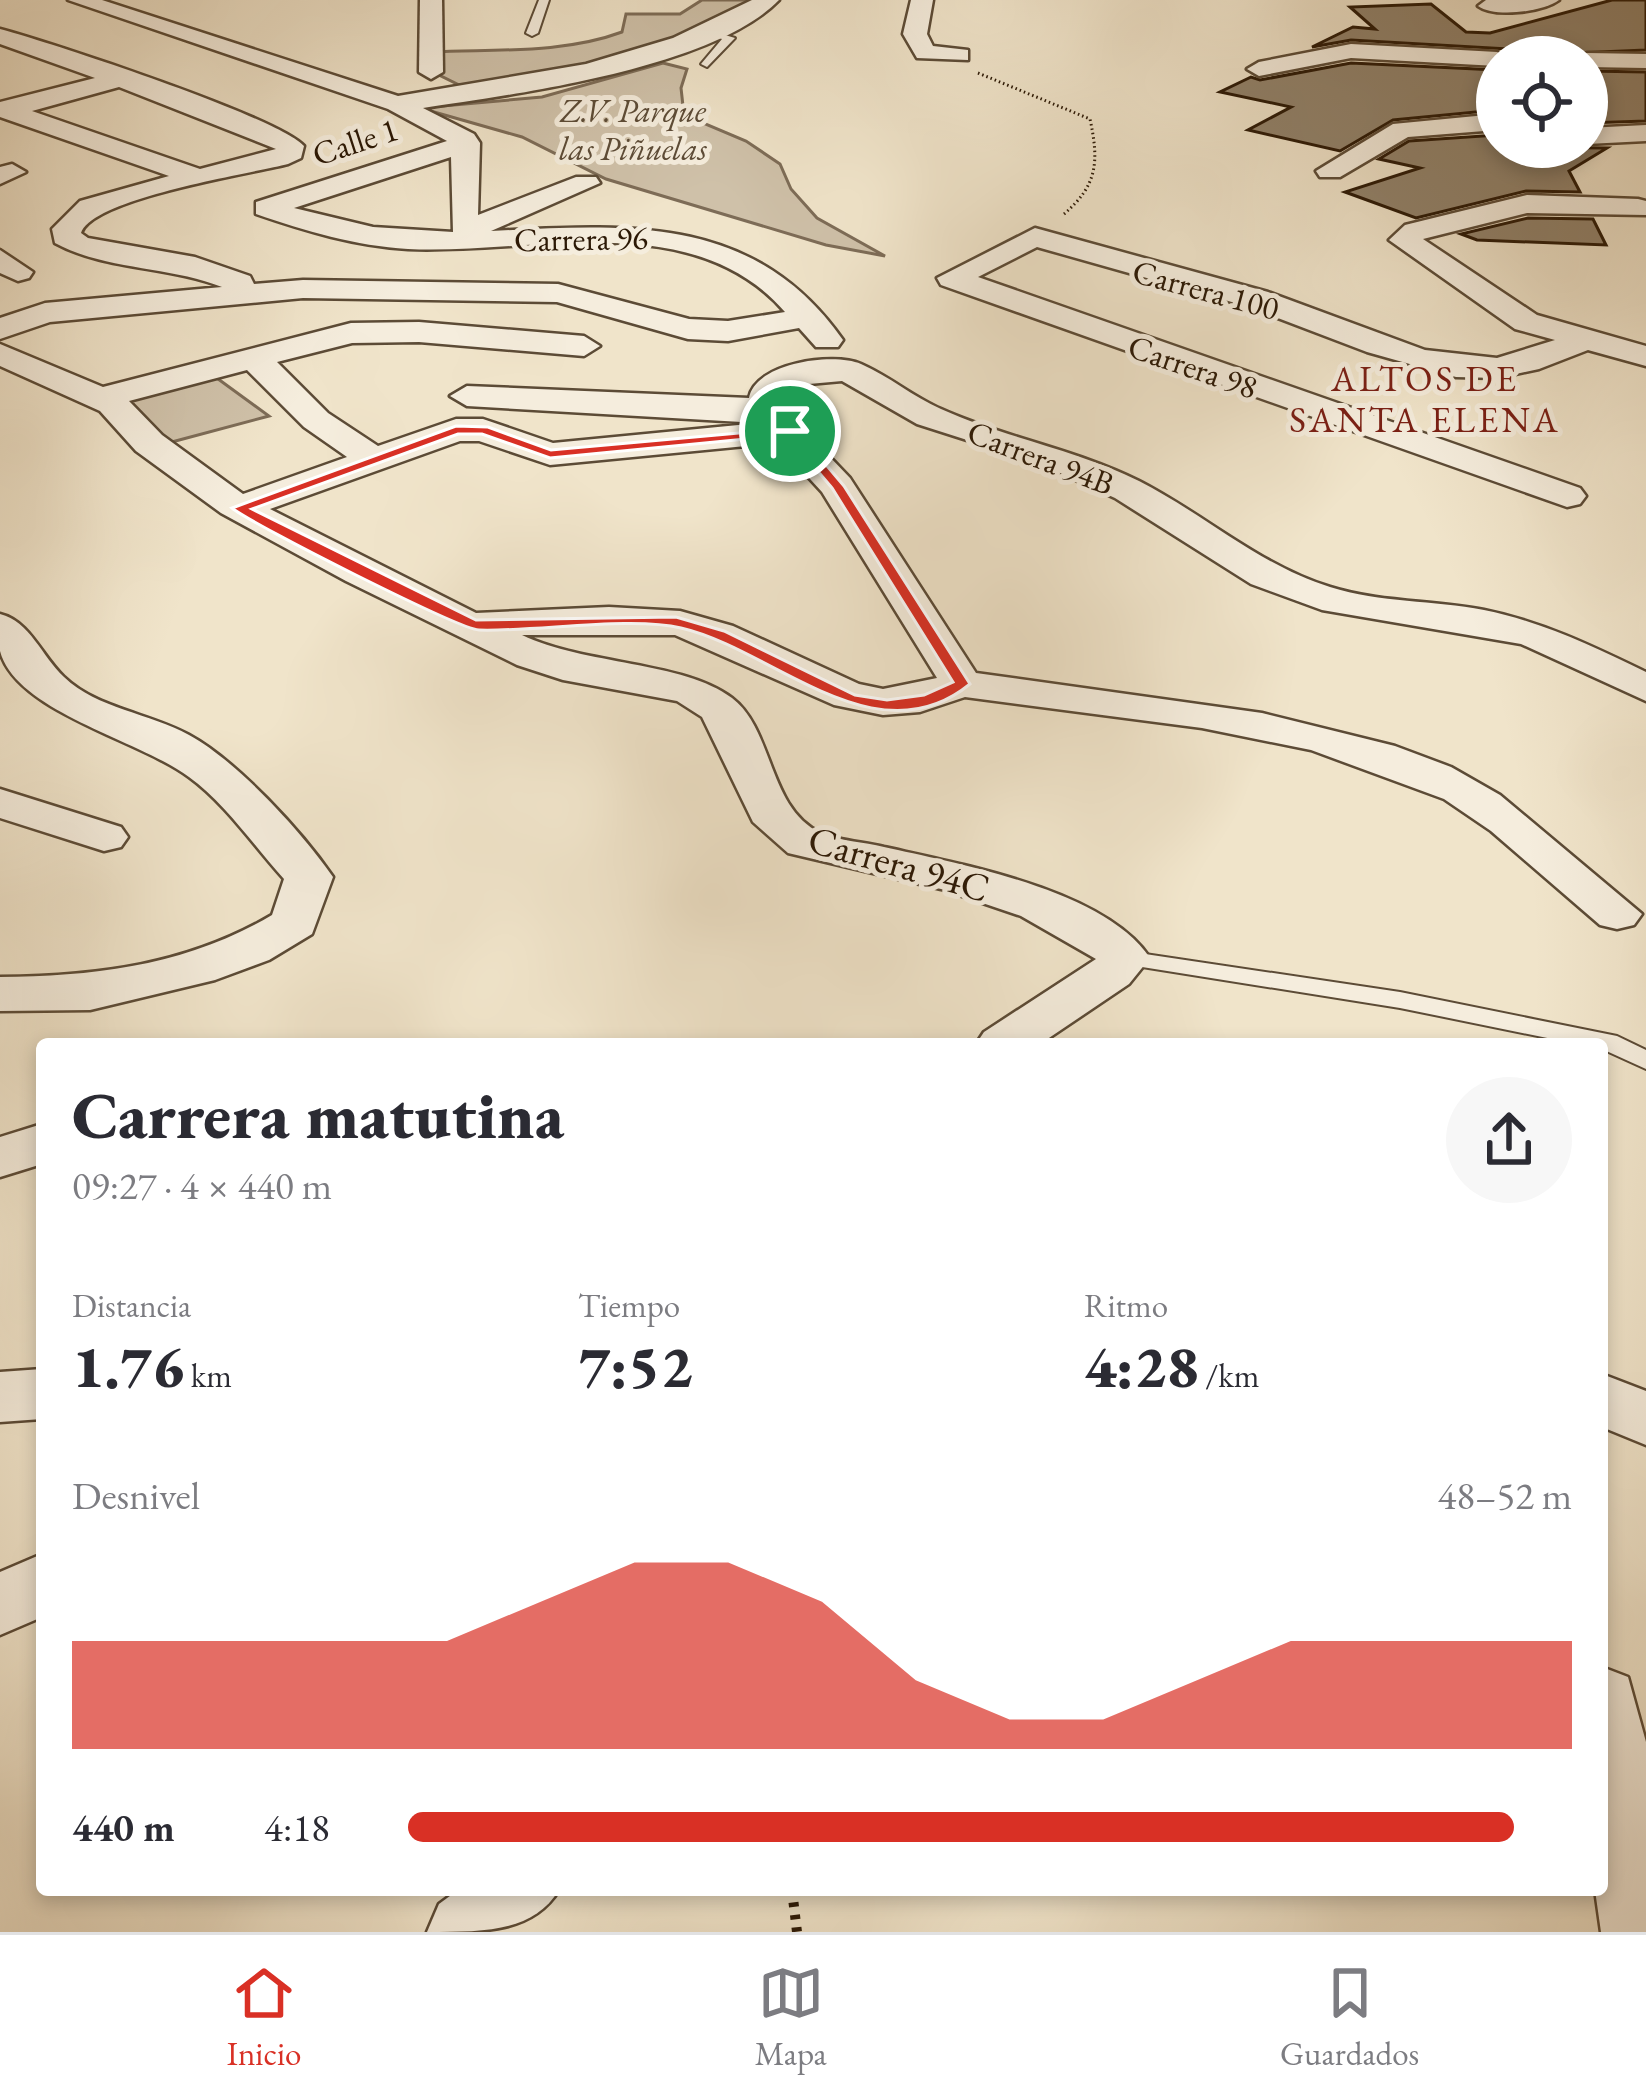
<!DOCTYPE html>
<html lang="es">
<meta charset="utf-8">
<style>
body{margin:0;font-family:"EB Garamond",serif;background:#f7f7f7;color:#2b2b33;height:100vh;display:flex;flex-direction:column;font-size:45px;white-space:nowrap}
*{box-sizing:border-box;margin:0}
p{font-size:39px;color:#7c7c81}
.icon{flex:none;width:66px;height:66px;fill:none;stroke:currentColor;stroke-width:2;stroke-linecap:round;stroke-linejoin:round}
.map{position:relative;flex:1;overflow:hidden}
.panel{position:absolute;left:36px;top:1038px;width:1572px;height:858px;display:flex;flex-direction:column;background:#fff;border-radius:12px;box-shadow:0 6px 18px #0003}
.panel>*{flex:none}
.buttons{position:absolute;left:1476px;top:36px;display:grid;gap:24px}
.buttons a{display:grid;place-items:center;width:132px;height:132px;border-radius:50%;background:#fff;box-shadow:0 6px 18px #0003;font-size:60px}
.pin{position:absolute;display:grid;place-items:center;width:102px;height:102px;color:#fff;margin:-51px;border:6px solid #fff;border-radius:50%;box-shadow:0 3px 12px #0007}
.round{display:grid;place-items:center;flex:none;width:126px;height:126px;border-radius:63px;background:#f7f7f7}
.head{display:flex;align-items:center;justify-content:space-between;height:204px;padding:0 36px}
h1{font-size:66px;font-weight:800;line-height:90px}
.metrics{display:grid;grid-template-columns:repeat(3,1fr);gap:18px;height:204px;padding:12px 36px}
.metrics div{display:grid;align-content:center}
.metrics b{font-size:60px;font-weight:800}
.metrics small{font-size:33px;font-weight:400}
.metrics p{font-size:33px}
.chart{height:336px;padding:24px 36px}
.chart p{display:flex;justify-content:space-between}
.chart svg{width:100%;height:216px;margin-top:12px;fill:#d93025;opacity:.7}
ul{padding:0 36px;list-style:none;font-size:39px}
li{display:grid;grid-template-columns:192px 144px 1fr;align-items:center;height:90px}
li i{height:30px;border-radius:15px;background:#d93025}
.tab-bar{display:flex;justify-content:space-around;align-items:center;height:168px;border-top:3px solid #e1e1e2;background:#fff;font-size:33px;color:#7c7c81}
.tab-bar a{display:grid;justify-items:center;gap:6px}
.tab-bar .active{color:#d93025}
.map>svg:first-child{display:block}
.green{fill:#cfc1a9;stroke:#7d6c57;stroke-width:3}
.building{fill:#91826b;stroke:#2b1805;stroke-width:3}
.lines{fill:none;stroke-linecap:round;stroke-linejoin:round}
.service-casing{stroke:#5c4b36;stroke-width:4}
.minor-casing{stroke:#5c4b36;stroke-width:5}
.path-far1{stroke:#2b1805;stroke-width:3;stroke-dasharray:1.5 3;stroke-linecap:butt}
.path{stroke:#2b1805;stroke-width:10;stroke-dasharray:4.5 8;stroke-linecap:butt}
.service{fill:#f5eddd;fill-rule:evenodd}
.minor{fill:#f5eddd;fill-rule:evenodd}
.route{fill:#d93025;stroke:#fff;stroke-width:3;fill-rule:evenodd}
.labels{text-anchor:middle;stroke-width:10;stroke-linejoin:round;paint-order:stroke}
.far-park-label{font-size:33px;font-style:italic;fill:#5c4b36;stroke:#f5eddd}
.far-street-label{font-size:33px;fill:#2b1805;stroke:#f5eddd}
.far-neighbourhood-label{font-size:36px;letter-spacing:3px;fill:#7a1f14;stroke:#f5eddd}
.street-label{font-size:39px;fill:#2b1805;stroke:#f5eddd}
</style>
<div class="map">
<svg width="1646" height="1932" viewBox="0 0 1646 1932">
<rect width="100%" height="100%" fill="#f0e4ca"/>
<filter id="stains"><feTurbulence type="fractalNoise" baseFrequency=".00167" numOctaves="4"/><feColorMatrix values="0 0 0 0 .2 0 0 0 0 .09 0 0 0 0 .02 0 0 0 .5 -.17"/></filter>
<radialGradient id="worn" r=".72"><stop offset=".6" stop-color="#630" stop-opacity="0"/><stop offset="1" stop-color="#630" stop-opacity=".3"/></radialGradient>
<!-- green -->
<g class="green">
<path d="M702 0H765L663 46 450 95 459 85 433 72 432 52C494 49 563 54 622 32L626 14H680Z"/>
<polygon points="663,63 687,69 681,88 684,115 746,141 780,164 791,189 817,218 885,256 826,245 606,179 522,137 420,108 542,97"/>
<polygon points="214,376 269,416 168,443 125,396"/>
</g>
<!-- building -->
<g class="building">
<polygon points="1612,0 1646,0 1646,50 1576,53 1351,40 1312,47 1353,27 1375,29 1350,7 1431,4 1466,32 1490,33"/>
<polygon points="1351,63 1497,70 1497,110 1393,120 1340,151 1248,130 1291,107 1220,92 1251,77 1260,80"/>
<polygon points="1587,71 1646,72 1646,121 1587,123"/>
<polygon points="1497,135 1497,147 1607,148 1569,171 1580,192 1526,191 1416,218 1345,192 1420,168 1379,159 1409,141"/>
<polygon points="1528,218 1593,219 1606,245 1477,240 1461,234"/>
</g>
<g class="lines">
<defs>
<g id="service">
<polygon points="539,0 549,0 538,33 532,36 526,33"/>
<polygon points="705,29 735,38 707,67 701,64 722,39 705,33"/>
<polygon points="1125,951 1400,992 1617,1036 1646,1050 1646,1069 1602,1049 1602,1044 1577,1044 1400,1008 1117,963 1113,958 1117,953"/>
</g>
<g id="minor">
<path d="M68 0H102L398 96 586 64 673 38 752 0H779C713 68 517 94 423 108L474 134 480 143 478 215 576 177H596L600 183 491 231C631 224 755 215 843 340L838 347H816L799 328 728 341 688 339 557 302 303 298 50 322 0 339V318L45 303 222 287C169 266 104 270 55 243L52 229 80 201 169 176 0 117V102L95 78 0 44V29C49 42 278 117 304 146L301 158 288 164C248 174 93 198 81 233L88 238 195 257 250 276 254 284 303 280 558 284 689 319 728 321 785 312C692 205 530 255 408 249 356 246 305 231 256 214V202L447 141 388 109ZM119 87 276 149 200 169 32 111ZM451 157 453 232 373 227 294 208Z"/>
<polygon points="420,0 442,0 443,72 431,79 419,72"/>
<polygon points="911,0 933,0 927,34 933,46 968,50 968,60 917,58 903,34"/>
<path d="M1486 0H1559C1543 12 1494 18 1478 6Z"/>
<polygon points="1351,44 1497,52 1508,57 1497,57 1497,66 1351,58 1259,76 1247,69 1259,62"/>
<polygon points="1587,53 1646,54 1646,68 1587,67 1587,57 1577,57"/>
<polygon points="1497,114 1497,130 1408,137 1340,177 1320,177 1316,171 1393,124"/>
<polygon points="1646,125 1646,141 1587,144 1587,128"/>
<polygon points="12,164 26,172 0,184 0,167"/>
<polygon points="1527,195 1638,199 1646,201 1646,215 1527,213 1423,239 1537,315 1646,346 1646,366 1588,350 1539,369 1497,378 1456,377 1367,352 1246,306 1037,247 978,277 1580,488 1586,496 1580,504 1567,507 941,285 937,278 1035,228 1268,292 1425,350 1497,358 1555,340 1515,329 1389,240 1405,225"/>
<polygon points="0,250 33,272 29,278 18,281 0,273"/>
<path d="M419 322 584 336 600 346 584 356 419 342 352 343 277 362 328 413 378 446 456 419H483L553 443 759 423 467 406 450 396 467 386 749 398C755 363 833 352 861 364 889 376 913 397 941 409 1005 438 1075 449 1139 481 1204 514 1259 565 1330 587 1381 603 1433 600 1484 610 1543 622 1592 646 1646 672V701L1521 644 1322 610 1251 584 1115 498 1036 462 917 424 842 381 798 385 784 395 783 408 850 478 976 673 1262 713 1395 746 1451 767 1500 795 1642 914 1634 925 1617 929 1600 925 1491 831 1444 799 1311 750 1202 728 965 697 920 712 883 715 834 705 675 635H522C584 665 683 661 732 698 774 730 768 809 821 833 840 841 864 842 884 847 960 864 1105 890 1150 958L1129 984 1040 1044H976L984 1032 1096 959 1021 916 941 889 788 853 753 822 702 717 677 701 563 680 517 665 346 581 221 513 136 451 100 411 0 366V344L103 387 351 323ZM247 370 304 427 347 457 243 494 162 435 129 401ZM460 441H479L550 465 777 443 822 492 937 678 883 689 859 684 733 626 680 611 609 607 476 613 270 509Z"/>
<path d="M0 614C30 621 42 657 64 677 97 709 150 713 189 735 237 761 302 832 333 877L312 934 269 960 215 980 90 1010 0 1011V977C97 976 187 965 272 915L284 879C254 846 225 803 189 777 140 740 16 712 0 651 0 640 0 625 0 614Z"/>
<polygon points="0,789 121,827 128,837 121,847 104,851 0,818"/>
<polygon points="42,1124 42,1164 0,1177 0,1137"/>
<polygon points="42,1369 42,1419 0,1422 0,1372"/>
<polygon points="1602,1374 1646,1391 1646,1445 1602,1427"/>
<polygon points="42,1554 42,1617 0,1635 0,1572"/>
<polygon points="1602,1667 1628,1677 1646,1742 1646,1932 1601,1932 1595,1890 1602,1890"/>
<path d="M458 1890H559C533 1932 486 1932 427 1932L439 1904Z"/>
</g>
</defs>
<!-- service casing -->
<use href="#service" class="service-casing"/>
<!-- minor casing -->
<use href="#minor" class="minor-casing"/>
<!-- path-far1 -->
<path class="path-far1" d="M978 73 1090 119C1099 161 1098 185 1064 214"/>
<!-- path -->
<polyline class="path" points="792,1890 797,1932"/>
<!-- service -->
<use href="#service" class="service"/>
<!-- minor -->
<use href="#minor" class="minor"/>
</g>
<!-- route -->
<path class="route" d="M456 426 488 427 551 450 795 428 844 486 970 684C876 761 773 649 681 628 631 616 535 632 479 630 459 629 253 525 232 508ZM458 434H482L550 458 787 435 832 488 953 682 924 695 887 700 855 695 724 631 676 617 476 620 252 509Z"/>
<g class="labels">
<!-- far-park labels -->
<g class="far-park-label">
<text x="633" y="122">Z.V. Parque<tspan x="633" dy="38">las Piñuelas</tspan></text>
</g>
<!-- far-street labels -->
<g class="far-street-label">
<text transform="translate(355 141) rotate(-18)" y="12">Calle 1</text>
<text transform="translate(581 238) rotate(-1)" y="12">Carrera 96</text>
<text transform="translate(1206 289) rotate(15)" y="12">Carrera 100</text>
<text transform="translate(1193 366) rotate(19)" y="12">Carrera 98</text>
<text transform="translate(1041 457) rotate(21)" y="12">Carrera 94B</text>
</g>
<!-- far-neighbourhood labels -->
<g class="far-neighbourhood-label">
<text x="1425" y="391">ALTOS DE<tspan x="1425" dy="41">SANTA ELENA</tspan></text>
</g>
<!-- street labels -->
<g class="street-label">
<text transform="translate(899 863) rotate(16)" y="14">Carrera 94C</text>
</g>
</g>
<rect width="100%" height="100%" filter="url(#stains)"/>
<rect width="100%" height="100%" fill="url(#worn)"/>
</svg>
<div class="buttons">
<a><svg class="icon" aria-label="locate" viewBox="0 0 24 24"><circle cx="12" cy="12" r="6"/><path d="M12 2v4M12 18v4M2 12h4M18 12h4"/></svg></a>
</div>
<div class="pin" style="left:790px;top:431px;background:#1e9e55"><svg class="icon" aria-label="arrive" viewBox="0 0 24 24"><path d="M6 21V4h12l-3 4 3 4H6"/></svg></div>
<section class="panel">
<div class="head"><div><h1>Carrera matutina</h1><p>09:27 · 4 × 440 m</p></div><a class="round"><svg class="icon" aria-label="share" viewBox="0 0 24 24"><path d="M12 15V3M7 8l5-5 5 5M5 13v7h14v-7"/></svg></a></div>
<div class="metrics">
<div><p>Distancia</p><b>1.76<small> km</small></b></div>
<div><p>Tiempo</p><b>7:52</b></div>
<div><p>Ritmo</p><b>4:28<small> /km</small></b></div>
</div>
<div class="chart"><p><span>Desnivel</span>48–52 m</p>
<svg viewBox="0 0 160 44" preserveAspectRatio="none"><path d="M0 44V22L10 22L20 22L30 22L40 22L50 14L60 6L70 6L80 14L90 30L100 38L110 38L120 30L130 22L140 22L150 22L160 22V44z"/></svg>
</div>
<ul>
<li><b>440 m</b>4:18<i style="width:95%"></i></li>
</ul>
</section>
</div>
<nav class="tab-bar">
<a class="active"><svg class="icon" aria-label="home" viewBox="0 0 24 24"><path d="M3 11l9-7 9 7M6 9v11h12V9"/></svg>Inicio</a>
<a><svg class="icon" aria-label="map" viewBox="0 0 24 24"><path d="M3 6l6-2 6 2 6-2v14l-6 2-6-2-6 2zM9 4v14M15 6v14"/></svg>Mapa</a>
<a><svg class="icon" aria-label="saved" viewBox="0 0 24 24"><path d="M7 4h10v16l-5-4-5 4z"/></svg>Guardados</a>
</nav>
